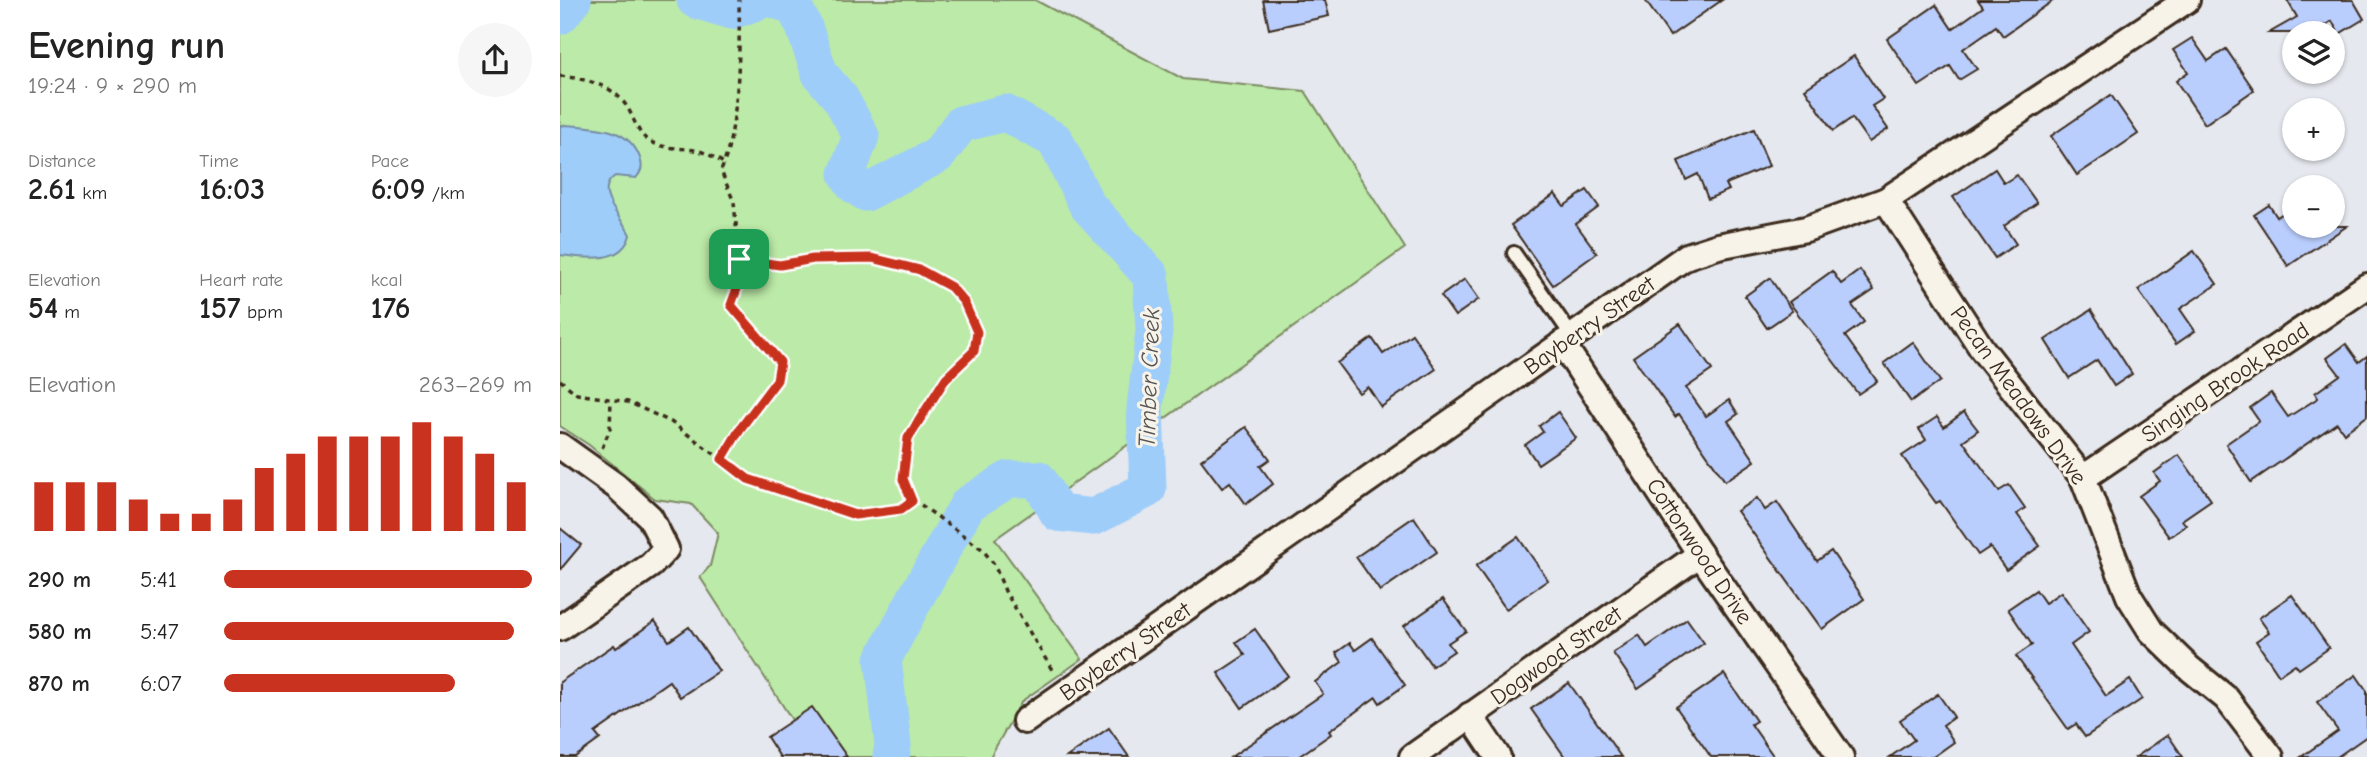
<!DOCTYPE html>
<meta charset="utf-8">
<style>
body{margin:0;font-family:"Comic Neue",sans-serif;background:#f6f6f6;color:#222;height:100vh;display:flex;flex-direction:column;font-size:26px;white-space:nowrap}
*{box-sizing:border-box;margin:0}
p{font-size:23px;color:#767676}
.icon{flex:none;width:38px;height:38px;fill:none;stroke:currentColor;stroke-width:2;stroke-linecap:round;stroke-linejoin:round}
.map{position:relative;flex:1;overflow:hidden}
.sheet{display:flex;flex-direction:column;background:#fff;width:560px}
.sheet>*{flex:none}
.fabs{position:absolute;left:1722px;top:21px;display:grid;gap:14px}
.fabs a{display:grid;place-items:center;width:63px;height:63px;border-radius:50%;background:#fff;box-shadow:0 2px 5px #0004;font-size:35px}
.pin{position:absolute;display:grid;place-items:center;width:60px;height:60px;color:#fff;margin:-30px;border-radius:14px;box-shadow:0 4px 10px #0006}
.round{display:grid;place-items:center;flex:none;width:74px;height:74px;border-radius:37px;background:#f6f6f6}
.headline{display:flex;align-items:center;justify-content:space-between;height:119px;padding:0 28px}
h1{font-size:38px;font-weight:700;line-height:52px}
.metrics{display:grid;grid-template-columns:repeat(3,1fr);gap:10px;height:119px;padding:7px 28px}
.metrics div{display:grid;align-content:center}
.metrics b{font-size:30px;font-weight:700}
.metrics small{font-size:19px;font-weight:400}
.metrics p{font-size:19px}
.chart{height:196px;padding:14px 28px}
.chart p{display:flex;justify-content:space-between}
.chart svg{width:100%;height:126px;margin-top:7px;stroke:#c8321e;stroke-width:6}
ul{padding:0 28px;list-style:none;font-size:23px}
li{display:grid;grid-template-columns:112px 84px 1fr;align-items:center;height:52px}
li i{height:18px;border-radius:9px;background:#c8321e}
main{display:flex;flex:1;min-height:0}
.map>svg:first-child{display:block}
.green{fill:#bceaa8;stroke:#7c8a63;stroke-width:2}
.water{fill:#9ecdfa;stroke:#768ca2;stroke-width:2}
.lines{fill:none;stroke-linecap:round;stroke-linejoin:round}
.river{stroke:#9ecdfa;stroke-width:37}
.building{fill:#bacefd;stroke:#3b2a1e;stroke-width:2}
.lane-casing{stroke:#3b2a1e;stroke-width:18}
.street-casing{stroke:#3b2a1e;stroke-width:30}
.path{stroke:#3b2a1e;stroke-width:3.5;stroke-dasharray:5 5;stroke-linecap:butt}
.lane{stroke:#f7f3e8;stroke-width:12}
.street{stroke:#f7f3e8;stroke-width:24}
.route-casing{stroke:#fff;stroke-width:14}
.route{stroke:#c8321e;stroke-width:9}
.labels{text-anchor:middle;stroke-width:6;stroke-linejoin:round;paint-order:stroke}
.street-label{font-size:23px;fill:#3b2a1e;stroke:#f7f3e8}
.water-label{font-size:24px;font-style:italic;fill:#545355;stroke:#f7f3e8}
</style>
<main>
<section class="sheet">
<div class="headline"><div><h1>Evening run</h1><p>19:24 · 9 × 290 m</p></div><a class="round"><svg class="icon" aria-label="share" viewBox="0 0 24 24"><path d="M12 15V3M7 8l5-5 5 5M5 13v7h14v-7"/></svg></a></div>
<div class="metrics">
<div><p>Distance</p><b>2.61<small> km</small></b></div>
<div><p>Time</p><b>16:03</b></div>
<div><p>Pace</p><b>6:09<small> /km</small></b></div>
</div>
<div class="metrics">
<div><p>Elevation</p><b>54<small> m</small></b></div>
<div><p>Heart rate</p><b>157<small> bpm</small></b></div>
<div><p>kcal</p><b>176</b></div>
</div>
<div class="chart"><p><span>Elevation</span>263–269 m</p>
<svg viewBox="0 0 160 44" preserveAspectRatio="none"><path d="M5 44V27M15 44V27M25 44V27M35 44V33M45 44V38M55 44V38M65 44V33M75 44V22M85 44V17M95 44V11M105 44V11M115 44V11M125 44V6M135 44V11M145 44V17M155 44V27"/></svg>
</div>
<ul>
<li><b>290 m</b>5:41<i style="width:100%"></i></li>
<li><b>580 m</b>5:47<i style="width:94%"></i></li>
<li><b>870 m</b>6:07<i style="width:75%"></i></li>
</ul>
</section>
<div class="map">
<svg width="1807" height="757" viewBox="0 0 1807 757">
<rect width="100%" height="100%" fill="#e5e8ee"/>
<filter id="ink" filterUnits="userSpaceOnUse"><feTurbulence type="fractalNoise" baseFrequency=".0143" numOctaves="2"/><feDisplacementMap in="SourceGraphic" scale="14" xChannelSelector="R" yChannelSelector="G"/><feConvolveMatrix kernelMatrix="1 2 1 2 8 2 1 2 1" color-interpolation-filters="sRGB"/></filter>
<g filter="url(#ink)">
<!-- green -->
<polygon class="green" points="0,0 475,0 623,79 745,91 845,248 435,539 522,659 462,701 430,757 256,757 140,577 150,566 158,533 131,504 95,499 29,445 0,426"/>
<!-- water -->
<path class="water" d="M6 125C35 127 69 127 80 158 83 167 82 171 76 178L55 176C32 192 63 218 70 235 62 265 24 258 0 255V126Z"/>
<g class="lines">
<!-- river -->
<g class="river">
<polyline points="135,0 172,11 202,0"/>
<polyline points="215,0 234,7 244,27 260,74 281,99 301,136 287,174 294,185 306,193 378,155 401,124 445,113 495,140 527,205 591,276 594,331 585,408 588,489 534,517 498,513 478,479 449,479 408,504 355,599 323,659 333,745 331,757"/>
<polyline points="0,16 13,0"/>
</g>
</g>
<!-- building -->
<g class="building">
<polygon points="703,0 765,0 769,16 709,29"/>
<polygon points="1085,0 1162,0 1110,36"/>
<polygon points="1418,0 1494,0 1443,36 1436,26 1403,49 1417,69 1399,80 1390,66 1359,86 1327,39 1376,5 1392,29 1423,7"/>
<polygon points="1727,0 1793,0 1804,19 1779,34 1772,21 1752,33 1709,33 1737,17"/>
<polygon points="1632,38 1648,61 1666,49 1694,90 1645,124 1616,81 1628,72 1613,50"/>
<polygon points="1294,56 1323,99 1312,106 1328,129 1309,142 1292,118 1273,131 1245,89"/>
<polygon points="1551,95 1578,134 1517,175 1491,136"/>
<polygon points="1194,129 1209,166 1166,184 1169,190 1148,199 1138,174 1126,180 1118,161"/>
<polygon points="1435,169 1444,183 1457,175 1477,203 1444,226 1456,244 1435,258 1393,197"/>
<polygon points="1027,190 1039,207 1016,224 1037,253 993,285 951,225 995,194 1004,206"/>
<polygon points="1709,205 1717,217 1734,206 1734,226 1787,226 1728,266 1694,215"/>
<polygon points="1634,251 1657,284 1620,309 1635,331 1616,344 1578,290"/>
<polygon points="1300,270 1314,290 1292,305 1304,322 1285,336 1317,381 1298,394 1229,302 1272,271 1281,284"/>
<polygon points="1210,278 1232,311 1207,328 1185,296"/>
<polygon points="905,279 919,299 895,316 881,296"/>
<polygon points="1531,310 1572,374 1554,386 1537,360 1509,378 1485,340"/>
<polygon points="1120,324 1152,370 1126,388 1146,416 1169,400 1178,414 1168,421 1195,461 1165,481 1119,414 1115,417 1073,357"/>
<polygon points="852,334 876,369 821,407 808,387 799,393 777,363 812,338 823,354"/>
<polygon points="1353,342 1380,381 1351,402 1324,363"/>
<polygon points="1786,344 1799,362 1807,356 1807,416 1784,433 1777,423 1691,482 1666,444 1699,421 1690,408 1711,393 1728,417 1758,398 1755,393 1780,375 1767,358"/>
<polygon points="998,412 1016,438 978,464 965,445 983,432 979,426"/>
<polygon points="1404,412 1418,430 1403,441 1439,491 1449,485 1465,508 1457,514 1480,546 1446,570 1430,547 1418,555 1380,501 1376,503 1342,456 1366,440 1359,429 1377,417 1384,427"/>
<polygon points="686,427 710,459 700,466 713,484 686,504 670,482 662,488 641,460"/>
<polygon points="1619,455 1651,500 1622,520 1626,525 1609,537 1579,496 1600,481 1594,473"/>
<polygon points="1197,498 1205,510 1217,502 1257,561 1271,551 1304,599 1262,629 1177,511"/>
<polygon points="854,517 877,552 820,591 796,557"/>
<polygon points="0,528 21,545 0,570"/>
<polygon points="958,537 988,580 946,609 916,566"/>
<polygon points="1476,590 1485,603 1501,592 1529,632 1511,645 1546,696 1570,680 1582,699 1525,737 1516,724 1508,729 1456,656 1472,645 1448,609"/>
<polygon points="1732,595 1769,648 1739,669 1735,664 1719,675 1696,641 1709,632 1699,618"/>
<polygon points="883,599 906,631 888,643 894,651 872,666 844,626"/>
<polygon points="1127,619 1144,643 1078,689 1053,653 1079,635 1087,647"/>
<polygon points="95,621 109,641 129,627 159,671 120,697 109,681 35,733 40,739 15,757 0,757 0,682 54,645 56,648"/>
<polygon points="695,629 728,676 682,708 658,673 685,655 676,642"/>
<polygon points="812,638 845,685 820,703 816,697 769,731 771,734 738,757 671,757 763,694 755,682 782,662 776,653 790,643 795,650"/>
<polygon points="1164,674 1196,721 1191,724 1214,757 1151,757 1116,707"/>
<polygon points="1796,675 1807,691 1807,736 1777,757 1741,757 1778,731 1757,702"/>
<polygon points="1009,683 1061,757 1005,757 971,709"/>
<polygon points="1378,694 1394,717 1383,725 1394,742 1373,757 1330,757 1354,740 1340,720"/>
<polygon points="252,707 287,757 220,757 207,737"/>
<polygon points="549,728 569,757 507,757"/>
<polygon points="1608,735 1623,757 1576,757"/>
</g>
<g class="lines">
<defs>
<polyline id="lane" points="954,253 1012,336"/>
<g id="street">
<polyline points="1326,200 1422,349 1523,478 1569,596 1591,631 1629,668 1666,698 1711,757"/>
<polyline points="1002,343 1140,554 1281,757"/>
<polyline points="0,446 56,486 90,517 106,549 91,565 0,628"/>
<polyline points="1523,478 1807,286"/>
<polyline points="910,715 938,757"/>
<polyline points="465,721 1127,256 1158,246 1246,229 1326,200 1627,0"/>
<polyline points="852,757 1140,554"/>
</g>
</defs>
<!-- lane casing -->
<use href="#lane" class="lane-casing"/>
<!-- street casing -->
<use href="#street" class="street-casing"/>
<!-- path -->
<g class="path">
<path d="M0 76C25 79 53 84 67 107 75 119 77 135 91 142 107 150 123 147 139 151 148 153 156 159 164 163"/>
<polyline points="179,259 220,265 253,259 312,258 360,270 392,287 404,302 417,332 413,351 386,378 348,438 343,479 352,501"/>
<polyline points="0,380 17,394 68,402 111,422 188,479 218,491 295,515 341,509 352,501 357,502 422,549 434,564 445,591 494,673"/>
<polyline points="42,448 50,429 51,400"/>
<path d="M162 459 180 429 217 380 220 361 171 305 181 278 174 202 161 171C179 128 180 48 179 0"/>
</g>
<!-- lane -->
<use href="#lane" class="lane"/>
<!-- street -->
<use href="#street" class="street"/>
</g>
</g>
<g class="lines" filter="url(#ink)">
<defs>
<polygon id="route" points="312,258 360,270 391,287 404,302 417,332 414,351 386,378 348,438 343,479 352,501 341,509 295,515 188,479 162,459 180,429 217,380 220,362 171,305 181,278 179,259 220,265 253,259"/>
</defs>
<!-- route casing -->
<use href="#route" class="route-casing"/>
<!-- route -->
<use href="#route" class="route"/>
</g>
<g class="labels">
<!-- street labels -->
<g class="street-label">
<text transform="translate(1029 325) rotate(-35)" y="8">Bayberry Street</text>
<text transform="translate(1665 382) rotate(-34)" y="8">Singing Brook Road</text>
<text transform="translate(1459 395) rotate(54)" y="8">Pecan Meadows Drive</text>
<text transform="translate(1140 551) rotate(56)" y="8">Cottonwood Drive</text>
<text transform="translate(565 651) rotate(-35)" y="8">Bayberry Street</text>
<text transform="translate(996 655) rotate(-35)" y="8">Dogwood Street</text>
</g>
<!-- water labels -->
<g class="water-label">
<text transform="translate(589 378) rotate(-88)" y="8">Timber Creek</text>
</g>
</g>
</svg>
<div class="fabs">
<a><svg class="icon" aria-label="layers" viewBox="0 0 24 24"><path d="M12 4l9 5-9 5-9-5zM3 14l9 5 9-5"/></svg></a>
<a>+</a>
<a>−</a>
</div>
<div class="pin" style="left:179px;top:259px;background:#1e9e55"><svg class="icon" aria-label="arrive" viewBox="0 0 24 24"><path d="M6 21V4h12l-3 4 3 4H6"/></svg></div>
</div>
</main>
